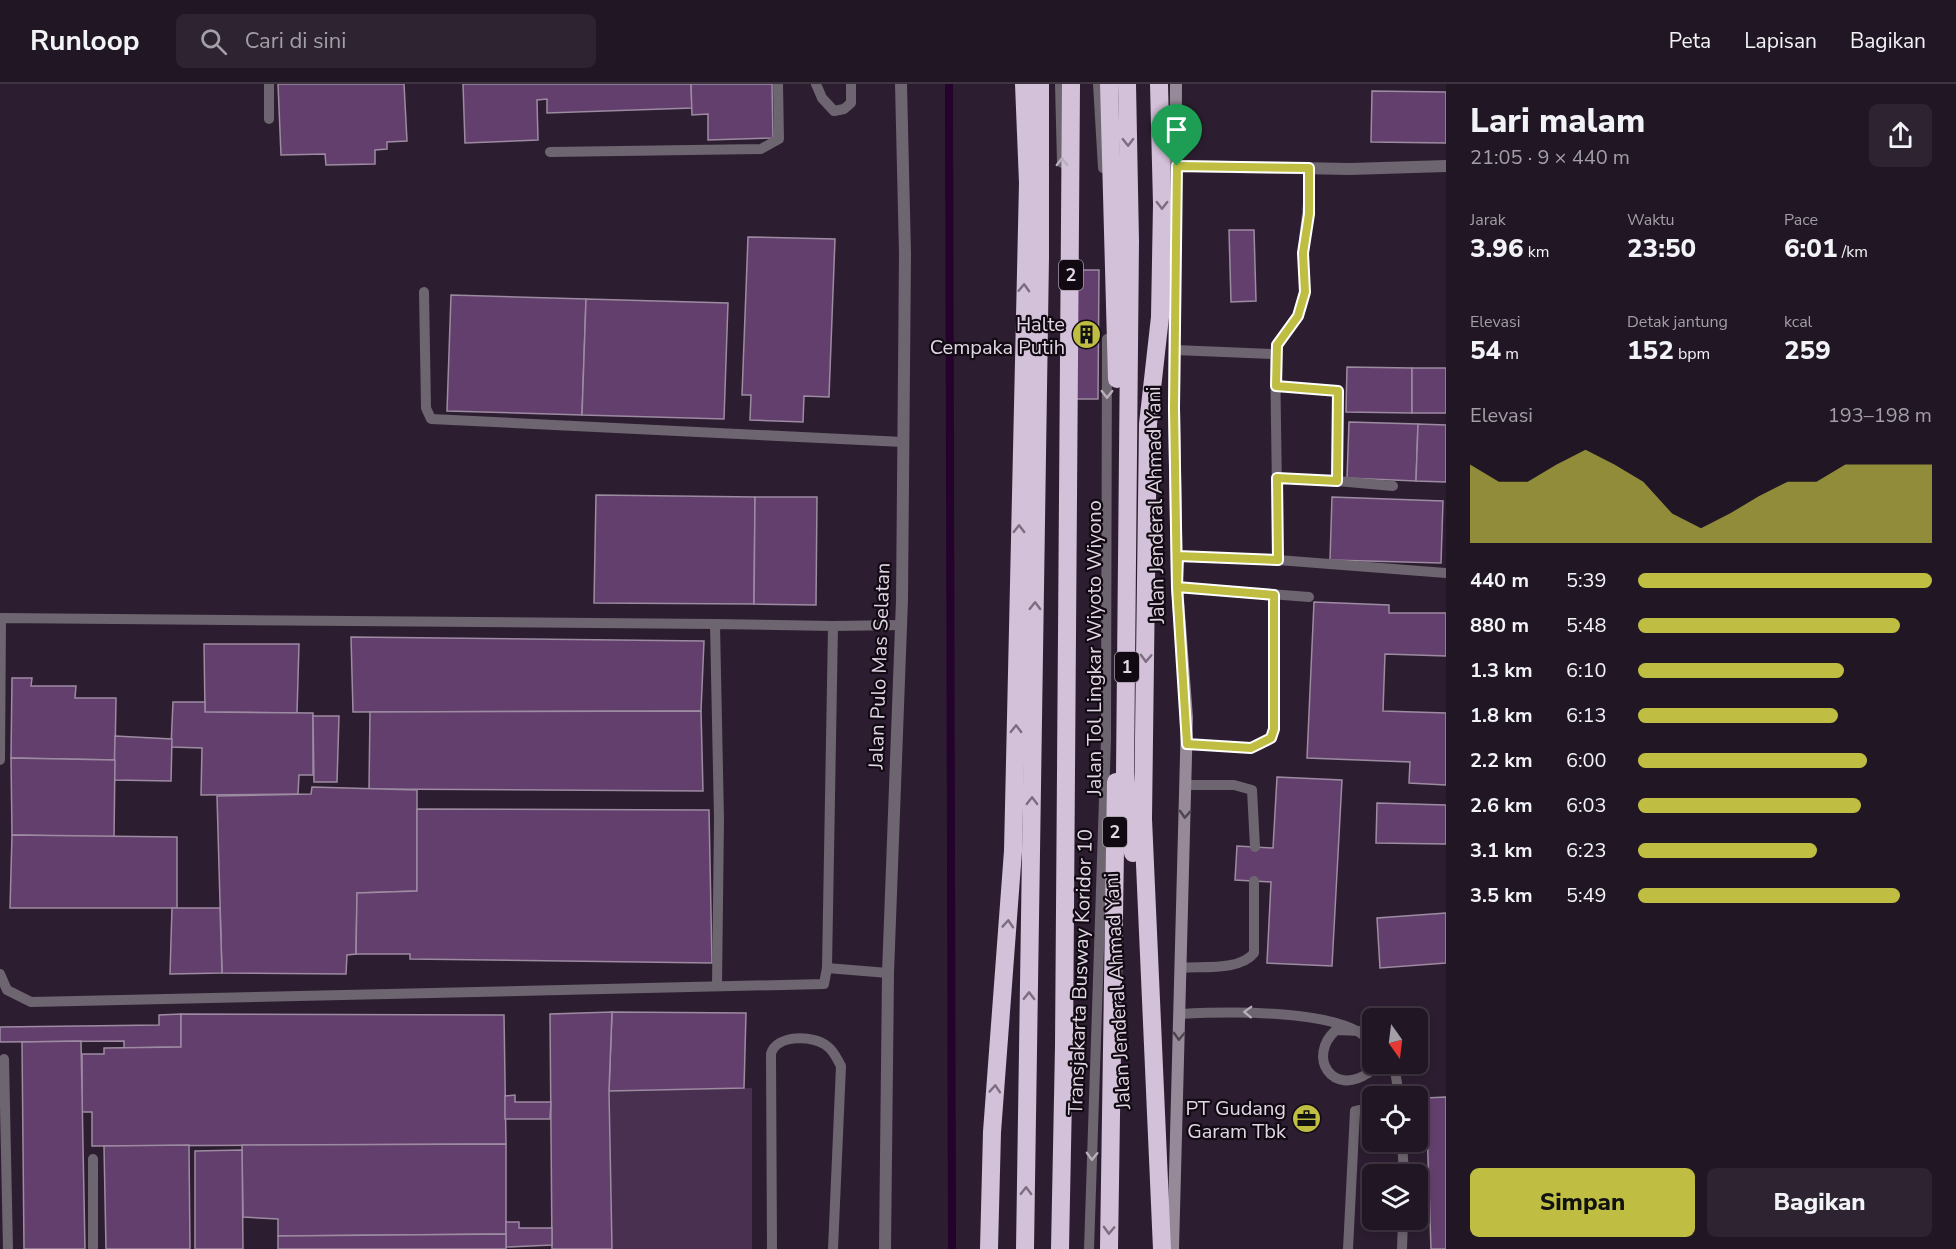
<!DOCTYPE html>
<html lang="id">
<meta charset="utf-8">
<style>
body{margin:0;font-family:"Nunito Sans",sans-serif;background:#2d2331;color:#f1f3f6;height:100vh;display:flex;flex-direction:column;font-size:22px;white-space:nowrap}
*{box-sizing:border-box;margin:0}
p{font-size:20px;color:#a29fa6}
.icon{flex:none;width:33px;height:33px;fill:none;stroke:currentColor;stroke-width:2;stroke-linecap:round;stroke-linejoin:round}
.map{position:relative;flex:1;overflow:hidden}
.side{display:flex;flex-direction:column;background:#211624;width:510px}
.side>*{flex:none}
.needle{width:39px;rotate:166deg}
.controls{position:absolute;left:1362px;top:924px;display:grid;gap:12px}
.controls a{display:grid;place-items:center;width:66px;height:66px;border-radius:9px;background:#211624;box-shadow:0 3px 9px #0003,0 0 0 2px #3e3541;font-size:30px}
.pin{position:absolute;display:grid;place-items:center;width:51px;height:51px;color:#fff;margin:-62px -26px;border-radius:50% 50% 50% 0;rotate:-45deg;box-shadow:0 0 6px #0007}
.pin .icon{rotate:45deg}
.round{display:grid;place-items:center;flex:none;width:63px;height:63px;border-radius:9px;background:#2d2331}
.head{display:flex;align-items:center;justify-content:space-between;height:102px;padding:0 24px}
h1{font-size:33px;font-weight:800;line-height:45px}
.stats{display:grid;grid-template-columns:repeat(3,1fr);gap:9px;height:102px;padding:6px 24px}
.stats div{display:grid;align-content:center}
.stats b{font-size:26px;font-weight:800}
.stats small{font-size:16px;font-weight:400}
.stats p{font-size:16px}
.chart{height:168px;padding:12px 24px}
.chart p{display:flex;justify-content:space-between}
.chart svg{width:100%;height:108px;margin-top:6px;fill:#bfbe42;opacity:.7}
.button{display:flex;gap:12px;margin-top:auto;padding:12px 24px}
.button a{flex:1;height:69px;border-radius:9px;background:#bfbe42;color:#111;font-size:24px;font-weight:800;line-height:69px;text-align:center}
.button a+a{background:#2d2331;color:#f1f3f6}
ul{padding:0 24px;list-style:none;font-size:20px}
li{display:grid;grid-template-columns:96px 72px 1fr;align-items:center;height:45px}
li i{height:15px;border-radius:8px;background:#bfbe42}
header{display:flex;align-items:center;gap:36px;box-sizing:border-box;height:84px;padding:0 30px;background:#211624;border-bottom:2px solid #3e3541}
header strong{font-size:28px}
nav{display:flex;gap:33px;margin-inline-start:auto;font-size:21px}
.search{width:420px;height:54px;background:#2d2331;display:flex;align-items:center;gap:15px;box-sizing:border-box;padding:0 21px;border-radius:9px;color:#a29fa6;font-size:22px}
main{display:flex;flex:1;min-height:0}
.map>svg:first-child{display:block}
.green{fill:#493050}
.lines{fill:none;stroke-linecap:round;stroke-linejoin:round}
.stream{stroke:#23022b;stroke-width:8}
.building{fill:#633f6d;stroke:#9d8ba2;stroke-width:1.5}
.lane{stroke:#6d656f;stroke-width:10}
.street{stroke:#6d656f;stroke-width:12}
.secondary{stroke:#968a99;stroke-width:12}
.highway{stroke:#d3c0d9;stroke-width:18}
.lane-bridge{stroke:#6d656f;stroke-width:10}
.oneway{stroke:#7c6e80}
.oneway2{stroke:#b8afbb}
.oneway3{stroke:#4d444f}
.route-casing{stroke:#fff;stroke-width:12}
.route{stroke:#bfbe42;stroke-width:8}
.labels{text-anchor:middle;stroke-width:4.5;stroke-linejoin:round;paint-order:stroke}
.shield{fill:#110a13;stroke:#a39aa5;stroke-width:1.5}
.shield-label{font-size:18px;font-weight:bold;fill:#e1d7e4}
.poi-label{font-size:20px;fill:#e1d7e4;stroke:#110a13;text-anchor:end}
.street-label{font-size:20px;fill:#e1d7e4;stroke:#110a13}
</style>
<header>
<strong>Runloop</strong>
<div class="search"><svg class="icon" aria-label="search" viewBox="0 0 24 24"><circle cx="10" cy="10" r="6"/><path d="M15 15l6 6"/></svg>Cari di sini</div>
<nav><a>Peta</a><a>Lapisan</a><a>Bagikan</a></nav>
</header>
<main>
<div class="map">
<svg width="1446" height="1165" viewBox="0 0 1446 1165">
<rect width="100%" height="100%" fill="#2c1e30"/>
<!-- green -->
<polygon class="green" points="752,1004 752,1165 612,1165 609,1007"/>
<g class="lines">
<!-- stream -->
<polyline class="stream" points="949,0 952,1165"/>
</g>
<!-- building -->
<g class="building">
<polygon points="278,0 404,0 407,57 387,58 387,65 375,66 375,80 326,81 325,70 281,71"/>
<polygon points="463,0 691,0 692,24 547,29 547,15 537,16 538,56 465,59"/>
<polygon points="691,0 772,0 773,54 708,56 708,30 692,31"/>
<polygon points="1372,7 1446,8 1446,59 1371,58"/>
<polygon points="1229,146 1254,146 1256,217 1231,218"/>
<polygon points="748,153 835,155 829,313 804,312 803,338 750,336 751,311 742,311"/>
<polygon points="1074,186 1099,186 1098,315 1074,315"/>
<polygon points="451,211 586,215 582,331 447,327"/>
<polygon points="586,215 728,219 724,335 582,331"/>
<polygon points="1347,283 1412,284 1412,329 1346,328"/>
<rect x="1412" y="284" width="34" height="45"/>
<polygon points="1349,338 1418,340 1416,397 1347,394"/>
<polygon points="1418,340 1446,341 1446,398 1416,397"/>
<polygon points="596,411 755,413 754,520 594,519"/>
<polygon points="755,413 817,413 816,521 754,520"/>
<polygon points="1332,413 1443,417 1441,479 1330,476"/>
<polygon points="1314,518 1389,521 1389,529 1446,529 1446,572 1385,570 1383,627 1446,629 1446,701 1409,699 1410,678 1307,674"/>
<polygon points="351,553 704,557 701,627 353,628"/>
<polygon points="204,560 299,560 297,629 205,628"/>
<polygon points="12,594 32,594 31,602 76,602 75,614 116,614 115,676 11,674"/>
<polygon points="173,618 205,618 205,628 313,629 313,691 299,691 298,710 201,711 202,664 171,663"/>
<polygon points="701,627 703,707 369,705 370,628"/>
<polygon points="313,632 339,632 337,698 314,698"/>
<polygon points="115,652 172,655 171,697 114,696"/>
<polygon points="11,674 115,676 114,753 12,751"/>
<polygon points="1277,693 1342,696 1332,882 1267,879 1271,798 1235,796 1237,762 1273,764"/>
<polygon points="312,703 417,706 417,807 357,809 356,870 347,871 346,890 222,889 217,712 311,710"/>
<polygon points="1377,719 1446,721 1446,760 1376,759"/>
<polygon points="417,725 709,726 712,879 410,875 410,870 356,870 357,809 417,807"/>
<polygon points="12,751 177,753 177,824 10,824"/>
<polygon points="172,824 220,824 222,889 170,890"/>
<polygon points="1446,829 1446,879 1380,884 1377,834"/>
<polygon points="612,928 746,929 744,1004 609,1007"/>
<polygon points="612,928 609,1007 612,1165 552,1165 550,930"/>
<polygon points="181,930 181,963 124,964 124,957 0,958 0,943 159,941 159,931"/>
<polygon points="181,930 504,931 506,1060 92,1062 92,1028 82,1028 82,970 104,970 104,964 181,963"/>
<polygon points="81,957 85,1165 24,1165 22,958"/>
<polygon points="515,1011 515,1018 551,1018 550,1035 505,1035 505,1012"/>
<polygon points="1446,1013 1446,1165 1431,1165 1426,1014"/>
<polygon points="506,1060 506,1150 278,1152 278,1135 243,1133 242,1061"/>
<polygon points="189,1061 190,1165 106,1165 104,1062"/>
<polygon points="242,1066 243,1165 195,1165 195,1067"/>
<polygon points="506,1138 519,1138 519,1144 552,1144 552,1161 506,1163"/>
<polygon points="506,1150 506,1165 278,1165 278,1152"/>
</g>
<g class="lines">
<!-- lane -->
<g class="lane">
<polyline points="816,0 822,14 834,27 844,25 851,19 851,0"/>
<polyline points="1060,0 1062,79"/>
<polyline points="1098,0 1103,84"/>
<polyline points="269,35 269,0"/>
<polyline points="550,68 761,65 779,55 778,0"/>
<polyline points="424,208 426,324 431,335 903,358"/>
<polyline points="1175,266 1275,270"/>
<polyline points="1276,302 1338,307 1337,397 1277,394"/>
<polyline points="1337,397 1393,402"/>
<polyline points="1178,472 1278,476 1446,489"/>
<path d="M1278 476 1275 270C1279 251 1296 241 1302 222 1307 204 1303 186 1303 167 1305 139 1311 113 1309 84"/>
<polyline points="1177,503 1309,513"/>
<polyline points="833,542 901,541"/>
<polyline points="1187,660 1251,664 1271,654 1274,645 1273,511"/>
<polyline points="0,676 1,534 715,540"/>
<polyline points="1187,701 1234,701 1252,706 1255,763"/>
<path d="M1181 884C1202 882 1240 887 1254 869V797"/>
<polyline points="0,890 7,906 31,918 824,900 827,884 888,889"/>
<polyline points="717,901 719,735 715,540 833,542 827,884"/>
<path d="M1180 930C1220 928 1352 923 1372 961"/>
<polyline points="4,975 8,1165"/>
<polyline points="1394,980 1399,1012"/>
<polyline points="1368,989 1373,980"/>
<polyline points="1402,1058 1404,1090"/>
<polyline points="93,1075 93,1165"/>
<path d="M772 1165 771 970C776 950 814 951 827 962 834 967 837 975 841 982L833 1165"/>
<polyline points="1089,1165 1106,655 1107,255"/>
<polyline points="1348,1165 1355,1027 1372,1023"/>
<polyline points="1402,1165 1403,1136"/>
</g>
<!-- street -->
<g class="street">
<polyline points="1177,82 1350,85 1446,82"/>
<polyline points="885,1165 888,889 902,516 905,170 901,0"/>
</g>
<!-- secondary -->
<polyline class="secondary" points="1173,1165 1187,634 1177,503 1174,324 1176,0"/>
<!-- highway -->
<g class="highway">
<polyline points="1109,0 1117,295"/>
<polyline points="1127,0 1130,157 1125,690 1133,769"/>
<polyline points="1159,0 1162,120 1160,233 1148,340 1143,735 1162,1165"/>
<polyline points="989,1165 992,1048 1013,767 1028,99 1024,0"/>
<polyline points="1025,1165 1040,173 1040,0"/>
<polyline points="1060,1165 1064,963 1071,0"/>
<polyline points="1109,1165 1116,698"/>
</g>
<!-- lane-bridge -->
<path class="lane-bridge" d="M1361 947 1336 946C1306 973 1333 1013 1368 989"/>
</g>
<!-- one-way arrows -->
<defs><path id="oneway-chevron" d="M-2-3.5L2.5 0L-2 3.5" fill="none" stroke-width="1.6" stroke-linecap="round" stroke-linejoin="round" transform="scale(1.5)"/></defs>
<g class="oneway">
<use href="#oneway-chevron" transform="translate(1128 58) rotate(89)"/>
<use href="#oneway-chevron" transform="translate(1162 121) rotate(90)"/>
<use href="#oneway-chevron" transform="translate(1024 204) rotate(-88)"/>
<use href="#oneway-chevron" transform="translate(1019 445) rotate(-89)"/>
<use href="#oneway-chevron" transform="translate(1035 522) rotate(-89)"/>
<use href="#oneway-chevron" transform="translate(1146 574) rotate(92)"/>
<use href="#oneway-chevron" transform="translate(1016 645) rotate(-89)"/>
<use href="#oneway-chevron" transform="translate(1032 717) rotate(-89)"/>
<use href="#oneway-chevron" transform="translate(1008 840) rotate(-86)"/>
<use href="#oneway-chevron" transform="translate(1029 912) rotate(-89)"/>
<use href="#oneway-chevron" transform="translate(995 1005) rotate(-86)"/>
<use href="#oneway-chevron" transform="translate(1026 1107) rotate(-89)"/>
<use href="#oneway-chevron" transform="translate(1109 1146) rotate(92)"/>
</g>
<g class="oneway2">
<use href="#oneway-chevron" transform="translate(1062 78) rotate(-91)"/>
<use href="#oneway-chevron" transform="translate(1107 310) rotate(90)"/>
<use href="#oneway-chevron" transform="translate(1248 928) rotate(-178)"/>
<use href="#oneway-chevron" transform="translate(1092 1072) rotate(92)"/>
</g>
<g class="oneway3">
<use href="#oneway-chevron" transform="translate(1185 730) rotate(93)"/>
<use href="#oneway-chevron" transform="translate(1179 952) rotate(92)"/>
</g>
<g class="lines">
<defs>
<polyline id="route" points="1177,82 1174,324 1177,503 1187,660 1251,664 1271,654 1274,645 1274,511 1177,503 1178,472 1278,476 1277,394 1337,397 1338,307 1276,302 1277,261 1298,232 1305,208 1303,169 1309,130 1309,84 1177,82"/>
</defs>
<!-- route casing -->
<use href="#route" class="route-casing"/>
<!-- route -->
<use href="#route" class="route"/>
</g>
<!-- icons -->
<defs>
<symbol id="building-disc" viewBox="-11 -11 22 22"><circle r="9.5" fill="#bfbe42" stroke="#110a13"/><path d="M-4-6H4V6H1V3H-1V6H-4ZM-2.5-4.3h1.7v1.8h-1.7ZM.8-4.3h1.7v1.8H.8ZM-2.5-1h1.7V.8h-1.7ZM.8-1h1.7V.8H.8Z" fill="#111"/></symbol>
<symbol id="office-disc" viewBox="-11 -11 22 22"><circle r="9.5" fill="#bfbe42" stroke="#110a13"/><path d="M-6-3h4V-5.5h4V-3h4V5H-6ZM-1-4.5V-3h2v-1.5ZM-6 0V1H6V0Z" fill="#111"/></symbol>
</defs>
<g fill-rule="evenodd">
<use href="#building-disc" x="1070" y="234" width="33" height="33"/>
<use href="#office-disc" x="1290" y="1018" width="33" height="33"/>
</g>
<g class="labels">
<!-- shield labels -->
<g class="shield">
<rect x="1059" y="176" width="24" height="30" rx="4.5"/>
<rect x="1115" y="568" width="24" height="30" rx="4.5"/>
<rect x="1103" y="733" width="24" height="30" rx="4.5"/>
</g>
<g class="shield-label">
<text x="1071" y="197">2</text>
<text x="1127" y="589">1</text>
<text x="1115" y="754">2</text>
</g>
<!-- poi labels -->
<g class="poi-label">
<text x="1065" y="247">Halte<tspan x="1065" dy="23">Cempaka Putih</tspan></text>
<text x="1286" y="1031">PT Gudang<tspan x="1286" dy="23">Garam Tbk</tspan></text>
</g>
<!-- street labels -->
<g class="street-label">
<text transform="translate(1155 421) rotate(-91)" y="7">Jalan Jenderal Ahmad Yani</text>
<text transform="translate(1094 564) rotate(-90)" y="7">Jalan Tol Lingkar Wiyoto Wiyono</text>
<text transform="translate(879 582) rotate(-88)" y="7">Jalan Pulo Mas Selatan</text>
<text transform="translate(1080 888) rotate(-88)" y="7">Transjakarta Busway Koridor 10</text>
<text transform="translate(1117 907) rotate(-93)" y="7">Jalan Jenderal Ahmad Yani</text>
</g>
</g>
</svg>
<div class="controls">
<a><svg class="needle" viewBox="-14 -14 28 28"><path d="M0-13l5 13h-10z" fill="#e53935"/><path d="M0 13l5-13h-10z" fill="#a29fa6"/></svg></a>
<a><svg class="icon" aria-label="locate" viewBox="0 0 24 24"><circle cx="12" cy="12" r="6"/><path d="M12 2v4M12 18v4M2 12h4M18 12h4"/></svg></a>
<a><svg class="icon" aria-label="layers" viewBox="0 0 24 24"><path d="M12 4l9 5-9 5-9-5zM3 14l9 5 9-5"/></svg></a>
</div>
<div class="pin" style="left:1177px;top:82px;background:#1e9e55"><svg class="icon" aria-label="arrive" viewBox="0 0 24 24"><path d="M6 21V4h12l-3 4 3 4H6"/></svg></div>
</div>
<section class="side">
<div class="head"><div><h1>Lari malam</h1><p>21:05 · 9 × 440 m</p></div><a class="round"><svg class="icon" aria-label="share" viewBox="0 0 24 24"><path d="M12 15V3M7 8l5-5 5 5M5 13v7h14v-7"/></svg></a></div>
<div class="stats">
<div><p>Jarak</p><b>3.96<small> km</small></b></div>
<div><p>Waktu</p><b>23:50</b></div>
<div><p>Pace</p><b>6:01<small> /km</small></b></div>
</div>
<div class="stats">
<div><p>Elevasi</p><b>54<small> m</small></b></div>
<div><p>Detak jantung</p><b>152<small> bpm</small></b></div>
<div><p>kcal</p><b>259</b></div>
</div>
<div class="chart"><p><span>Elevasi</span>193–198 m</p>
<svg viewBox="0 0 160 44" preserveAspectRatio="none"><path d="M0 44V12L10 19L20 19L30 12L40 6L50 12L60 19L70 32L80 38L90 32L100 25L110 19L120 19L130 12L140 12L150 12L160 12V44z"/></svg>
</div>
<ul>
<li><b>440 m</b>5:39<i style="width:100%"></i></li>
<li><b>880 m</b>5:48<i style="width:89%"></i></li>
<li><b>1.3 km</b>6:10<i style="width:70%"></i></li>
<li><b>1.8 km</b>6:13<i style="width:68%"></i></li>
<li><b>2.2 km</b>6:00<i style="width:78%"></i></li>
<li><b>2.6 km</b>6:03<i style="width:76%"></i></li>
<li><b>3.1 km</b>6:23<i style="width:61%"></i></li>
<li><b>3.5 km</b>5:49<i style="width:89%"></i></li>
</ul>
<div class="button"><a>Simpan</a><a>Bagikan</a></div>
</section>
</main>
